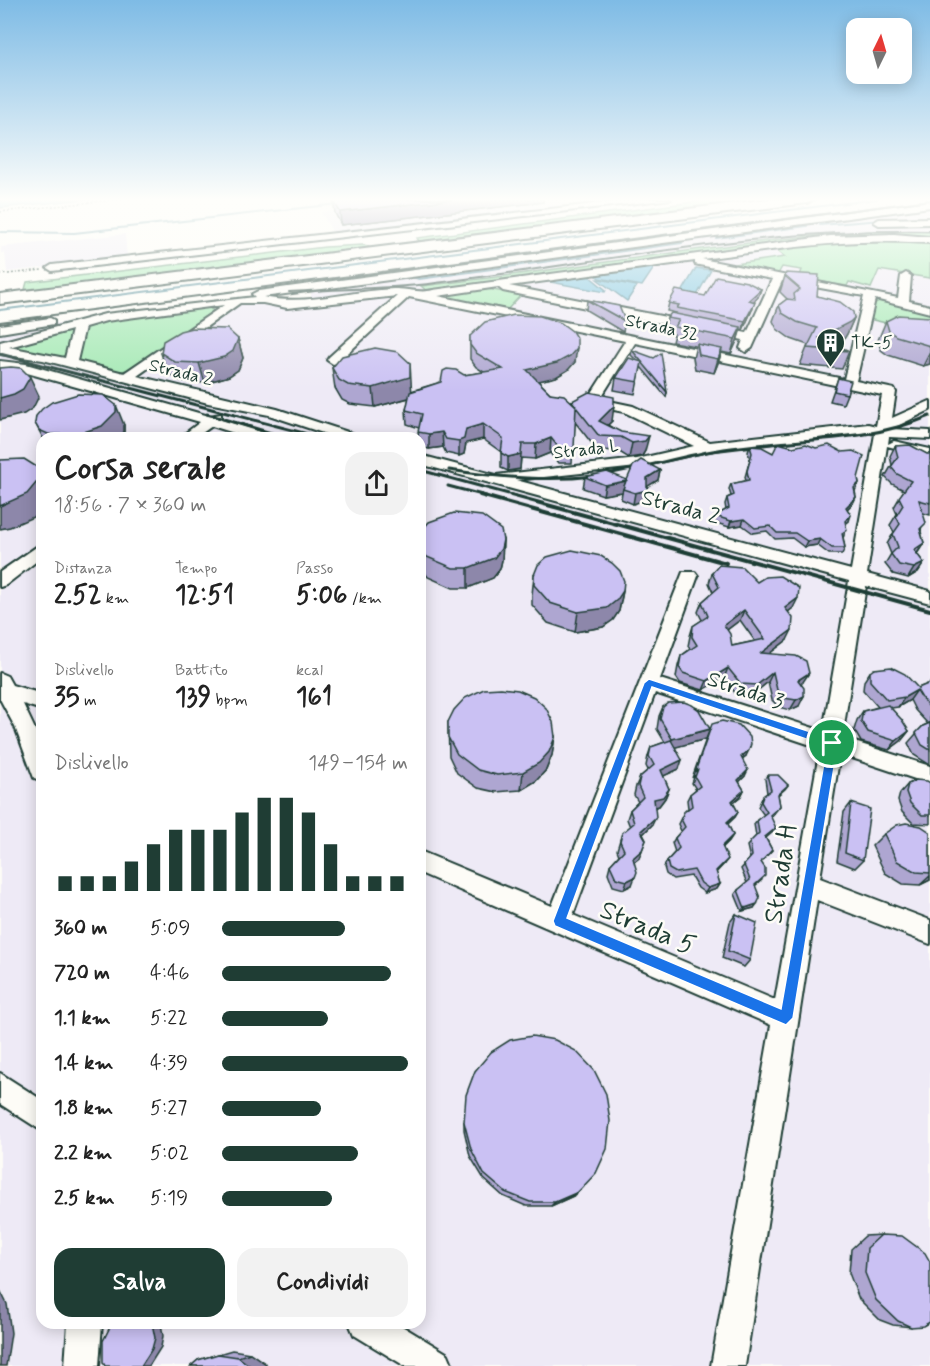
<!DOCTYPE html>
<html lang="it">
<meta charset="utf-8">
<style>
body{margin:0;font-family:Mynerve,sans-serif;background:#f2f2f2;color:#222;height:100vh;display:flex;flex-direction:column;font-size:22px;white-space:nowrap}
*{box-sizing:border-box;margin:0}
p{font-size:20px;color:#767676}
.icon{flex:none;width:33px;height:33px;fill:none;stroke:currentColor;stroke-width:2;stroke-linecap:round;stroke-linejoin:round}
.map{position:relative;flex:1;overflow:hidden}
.drawer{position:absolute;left:36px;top:432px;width:390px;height:897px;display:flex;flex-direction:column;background:#fff;border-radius:18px;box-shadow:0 3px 15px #0003}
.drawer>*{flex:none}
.needle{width:39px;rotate:5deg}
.controls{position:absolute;left:846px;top:18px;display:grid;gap:12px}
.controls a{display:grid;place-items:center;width:66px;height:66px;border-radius:12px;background:#fff;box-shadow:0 3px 15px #0003;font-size:30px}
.pin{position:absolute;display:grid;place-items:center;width:51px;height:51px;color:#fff;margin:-26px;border:3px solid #fff;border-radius:50%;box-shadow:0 2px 6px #0007}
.round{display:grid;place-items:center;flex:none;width:63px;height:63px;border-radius:18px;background:#f2f2f2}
.summary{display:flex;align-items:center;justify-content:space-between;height:102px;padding:0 18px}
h1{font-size:33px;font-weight:700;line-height:45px}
.metrics{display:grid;grid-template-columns:repeat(3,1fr);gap:9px;height:102px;padding:6px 18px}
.metrics div{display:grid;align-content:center}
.metrics b{font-size:26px;font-weight:700}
.metrics small{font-size:16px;font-weight:400}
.metrics p{font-size:16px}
.chart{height:168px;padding:12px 18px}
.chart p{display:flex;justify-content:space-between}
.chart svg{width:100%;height:108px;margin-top:6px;stroke:#1f3d34;stroke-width:6}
.cta{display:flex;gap:12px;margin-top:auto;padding:12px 18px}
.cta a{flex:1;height:69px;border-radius:18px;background:#1f3d34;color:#fff;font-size:24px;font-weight:700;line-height:69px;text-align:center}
.cta a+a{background:#f2f2f2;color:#222}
ul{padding:0 18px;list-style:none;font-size:20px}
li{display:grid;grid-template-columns:96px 72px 1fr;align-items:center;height:45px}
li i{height:15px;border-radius:8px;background:#1f3d34}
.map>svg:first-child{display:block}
.built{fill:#eeeaf6;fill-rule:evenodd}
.green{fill:#a3e8b3;stroke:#619274;stroke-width:1.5}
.water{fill:#7fc5e0;stroke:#598f9b;stroke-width:1.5}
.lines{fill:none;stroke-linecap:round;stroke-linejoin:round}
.stream{stroke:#598f9b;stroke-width:2}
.minor-casing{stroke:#1f3d34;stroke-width:4}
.highway-casing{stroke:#1f3d34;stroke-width:4}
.path{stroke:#1f3d34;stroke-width:1.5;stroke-dasharray:2 2;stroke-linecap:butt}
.minor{fill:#fdfcf7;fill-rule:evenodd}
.highway{fill:#fdfcf7;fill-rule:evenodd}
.rail-far2{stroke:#1f3d34;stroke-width:2}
.rail-far1{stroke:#1f3d34;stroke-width:3}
.rail{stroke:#1f3d34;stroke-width:4}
.wall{fill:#aea6d1;stroke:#1f3d34;stroke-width:1.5;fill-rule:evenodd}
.shaded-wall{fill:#8d87aa;stroke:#1f3d34;stroke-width:1.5}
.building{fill:#cac1f3;stroke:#1f3d34;stroke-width:1.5;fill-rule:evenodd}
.route{fill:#1a73e8;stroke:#fff;stroke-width:1.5;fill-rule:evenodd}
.labels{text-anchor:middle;stroke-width:5;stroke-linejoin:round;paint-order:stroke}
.far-street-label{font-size:18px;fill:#1f3d34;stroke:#fdfcf7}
.far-poi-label{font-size:18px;fill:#1f3d34;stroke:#fdfcf7;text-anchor:start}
.street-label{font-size:22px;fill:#1f3d34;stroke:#fdfcf7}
.near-street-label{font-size:27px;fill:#1f3d34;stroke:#fdfcf7}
</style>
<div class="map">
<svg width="930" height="1366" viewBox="0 0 930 1366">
<rect width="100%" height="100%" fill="#fdfcf7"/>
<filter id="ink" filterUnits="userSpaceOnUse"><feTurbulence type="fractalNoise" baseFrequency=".0167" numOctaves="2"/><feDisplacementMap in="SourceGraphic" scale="12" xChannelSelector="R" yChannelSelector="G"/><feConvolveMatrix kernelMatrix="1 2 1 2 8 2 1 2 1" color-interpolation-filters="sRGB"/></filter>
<g filter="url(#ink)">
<!-- built -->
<g class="built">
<polygon points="434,199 562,199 567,205 565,209 333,233 321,212"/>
<path d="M930 205V1366H0V331L260 296 291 303 311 300V287ZM42 438H420V1323H42Z"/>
<polygon points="125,234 127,258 7,272 5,253 1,253 1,247"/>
</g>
<!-- green -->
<g class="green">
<polygon points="716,199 782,199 429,241 419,241 417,238"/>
<path d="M869 231 930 232V238L837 236 427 291 421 286C571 270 720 242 869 231Z"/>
<polygon points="844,240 930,242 930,278 879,270 871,288 849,282 847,286 799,278 802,270 782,267 778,274 728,265 785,257 775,249"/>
<polygon points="363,245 369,246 362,252 24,293 27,282 325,247"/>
<polygon points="487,289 521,295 506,311 440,296"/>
<polygon points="879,301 930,311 930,333 873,320 870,318 873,304"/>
<path d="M190 308H209L216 312 132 369 117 372 76 361 84 329C113 311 157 313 190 308Z"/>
<polygon points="71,330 74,331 68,358 10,348"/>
</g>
<!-- water -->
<g class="water">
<polygon points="0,199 86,199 0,208"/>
<polygon points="649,267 654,268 642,286 599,278 595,274"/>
<polygon points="696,268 711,270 696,297 681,294"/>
<polygon points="589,276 606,290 605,292 545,281"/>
<polygon points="597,279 599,279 637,286 627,301"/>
</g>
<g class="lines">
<!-- stream -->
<g class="stream">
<polyline points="820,225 882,220"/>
<polyline points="0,232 74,233 338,204"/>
<polyline points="716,238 807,226"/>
<polyline points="412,277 419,279 682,243"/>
<polyline points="0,310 877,199"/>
</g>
<defs>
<g id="minor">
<polygon points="638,199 671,199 52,271 47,268 52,265"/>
<path d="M930 201V207L263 297C306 306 349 291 393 289 408 288 419 294 433 290L830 236 894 234 930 237V243C853 237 779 249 702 259L898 298 901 276 906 273 911 276 909 301 930 306V313L875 299 856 381 894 389 896 392 892 418 930 401V410L891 429 930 431V439L889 437 888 444 894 441 930 449V457L887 446 867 574 930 591V603L866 586 842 738 930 766V784L840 754 820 878 930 920V944L817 900 745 1366H711L771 1025 420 873V851L552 906 683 572H695L698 576 660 679 823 731 849 581 420 464V455L496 475 637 459 694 446 624 412 588 405 586 402 625 341 409 297 337 363 333 364 327 360 329 357 397 296 287 308 263 303H240L137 376 277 409 357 435 359 438H338L269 415 208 403 43 360 0 354V342L105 314 255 297 252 294 258 291ZM695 261V264L699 265 772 279 747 333 509 286ZM782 281 864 296 844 379 438 296 498 287 503 291 743 340 740 348 746 352 752 348ZM224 305 124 373 77 361 85 327 106 321ZM72 330 65 358 9 347ZM635 343 882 395 876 426 868 424 710 442 633 406 600 399ZM868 432 875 434 851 570 516 480 637 467 708 451ZM655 693 820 748 775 1000 573 915Z"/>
<polygon points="930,218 930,224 879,225 874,222 879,219"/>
<polygon points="50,318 54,320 54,324 0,333 0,325"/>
<polygon points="0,361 26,364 209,416 221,414 221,420 270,435 272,438 250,438 212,426 195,438 179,438 200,422 20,371 0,369"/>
<polygon points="42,543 42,557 6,585 0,587 0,572"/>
<polygon points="0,673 7,676 12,685 42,694 42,710 23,704 42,744 42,781 34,778 15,727 0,699"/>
<polygon points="0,1073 42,1100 42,1131 0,1104"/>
<polygon points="68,1323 102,1323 99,1366 65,1366"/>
<polygon points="349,1323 397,1323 448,1354 453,1366 405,1366 354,1335"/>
</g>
<polygon id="highway" points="769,199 814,199 807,203 0,304 0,294"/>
</defs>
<!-- minor casing -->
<use href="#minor" class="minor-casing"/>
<!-- highway casing -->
<use href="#highway" class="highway-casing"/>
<!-- path -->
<g class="path">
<polyline points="0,212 121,199"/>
<polyline points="0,275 42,270"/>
</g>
<!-- minor -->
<use href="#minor" class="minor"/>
<!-- highway -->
<use href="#highway" class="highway"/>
<!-- rail-far2 -->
<g class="rail-far2">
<path d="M289 292C336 289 383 289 429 284 595 263 762 228 930 231"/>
<polyline points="0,322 930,200"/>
</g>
<!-- rail-far1 -->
<g class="rail-far1">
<polyline points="0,354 323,438"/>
<polyline points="207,414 288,438"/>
<polyline points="420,470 516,496"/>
<path d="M449 470C496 477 546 482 594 476 638 470 680 456 724 449 794 438 864 444 930 416"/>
<polyline points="448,486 486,496"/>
</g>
<!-- rail -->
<g class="rail">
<polyline points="480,495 726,563"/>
<polyline points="511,495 930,610"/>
</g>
</g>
<!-- wall -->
<g class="wall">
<polygon points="341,199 543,199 543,202 341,225 335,213 333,200"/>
<polygon points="785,276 854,318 847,334 844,339 833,344 849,351 842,369 800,365 808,345 791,339 777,329 773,321 779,305 787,299 780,292"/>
<polygon points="761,289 758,297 754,301 752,310 743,330 741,329 737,341 731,354 722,352 718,363 714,373 695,369 693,358 696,346 672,342 674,334 664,332 667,318 675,314 676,313 667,311 669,303 705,296"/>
<polygon points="587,300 625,321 623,332 586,310"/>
<polygon points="930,317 930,364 923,366 888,355 881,350 878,340 886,321"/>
<polygon points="470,336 575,362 568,370 556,377 538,381 550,393 572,402 572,401 612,421 608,425 645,451 642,456 629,458 618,451 597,450 575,422 572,463 558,463 550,453 535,459 521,458 520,469 508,471 501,468 501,452 483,439 466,443 464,454 459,456 446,453 443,447 429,449 420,447 420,438 418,438 419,428 407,424 406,410 409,398 375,407 350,404 342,400 335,388 332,368 411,391 464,375 484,372 476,367 470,359"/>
<polygon points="238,339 243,358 238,370 229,376 205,383 181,381 167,373 161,353"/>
<polygon points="632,350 667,392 666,397 641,367 635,394 614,390 616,378 636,360 631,355"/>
<polygon points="838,378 847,394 843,404 830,401"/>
<polygon points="35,423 124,425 124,432 118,438 43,438"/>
<polygon points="750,446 858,478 859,483 855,491 856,497 853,503 847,509 849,521 845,524 844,536 843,537 845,548 842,554 829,554 817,545 804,547 792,538 775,539 767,531 753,533 742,525 729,527 713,522 715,516 726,510 725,504 727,498 731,496 729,489 731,484 746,481 745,477 750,459 748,452"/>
<polygon points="895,446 927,454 930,454 930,515 923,513 921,532 924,543 917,554 924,563 918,572 908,578 893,574 885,564 891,554 887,544 894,532 890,525 897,514 894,507 904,490 892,484 885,477 892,465 890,456"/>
<polygon points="660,470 658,480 647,486 645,500 633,504 621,499 622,492 603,495 583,488 585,477 627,480"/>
<polygon points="420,535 503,540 502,560 500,569 493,578 468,588 453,588 428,577 422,569 420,561"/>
<path d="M712 573 757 582 793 608 788 612 787 640 769 654 803 682 801 684 799 706 790 710 779 707 772 700 768 682 752 695 736 694 724 678 703 690 680 683 676 677 678 666 681 656 690 649 688 646 690 636 693 626 702 620 698 612 702 602 713 592 709 583ZM740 620 755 641 732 646 727 630Z"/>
<polygon points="534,575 623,591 619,611 613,620 603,627 575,632 548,623 532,605 532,595"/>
<polygon points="870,672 918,688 930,683 930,765 914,755 908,743 923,726 928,724 915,710 910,700 898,707 891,708 909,731 901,741 889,750 861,742 854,730 857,720 863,711 878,707 863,690 864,681"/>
<polygon points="663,707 710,729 746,756 742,759 745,776 739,782 744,790 741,796 733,802 738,812 735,817 728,824 733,835 729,841 723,847 724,864 716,872 720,884 717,889 705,893 698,888 691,876 673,879 666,874 664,867 667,861 675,852 672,843 675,838 681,831 678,824 684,812 688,808 687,800 690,794 696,789 692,783 695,775 692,778 707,736 706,739 675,747 679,769 663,776 669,789 665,798 659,806 655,807 652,825 643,834 646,840 639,858 634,862 632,885 624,889 613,886 608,873 610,865 619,855 617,850 622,833 630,827 627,819 630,810 638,802 634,795 636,786 640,777 648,770 646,766 648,756 651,747 665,742 657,729 659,716"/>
<polygon points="448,722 555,737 552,755 546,770 536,781 521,790 496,792 478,788 457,773 449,756"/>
<polygon points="767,775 788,785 785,789 778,795 780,806 771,817 773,832 766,838 772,850 761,862 762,880 755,886 754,908 742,911 735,894 738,890 747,883 741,869 750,859 747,846 756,836 754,824 757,820 764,815 758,807 763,796 767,793 765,779"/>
<polygon points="930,783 930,824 913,823 902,812 898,801 900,793 908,784"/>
<polygon points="851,803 863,860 855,868 837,861 844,812"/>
<polygon points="930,832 930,880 920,885 903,884 885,873 872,846 884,834"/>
<polygon points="736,914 750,960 744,967 722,958 730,922"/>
<polygon points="464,1122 573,1196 551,1206 526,1206 503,1196 484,1179 470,1156 464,1130"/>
<polygon points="881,1235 911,1327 893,1325 880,1320 859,1299 849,1273 851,1249 865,1236"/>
<polygon points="232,1350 250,1353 266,1364 267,1366 191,1366 198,1360"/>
</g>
<!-- shaded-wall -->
<g class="shaded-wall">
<polygon points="456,199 543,199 543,202 341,225 340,212"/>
<polygon points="761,289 758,297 746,309 749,300"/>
<polygon points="755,302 752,310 743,330 745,321"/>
<polygon points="854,318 847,334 844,339 824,349 819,338"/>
<polygon points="741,327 737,341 731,354 735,339"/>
<polygon points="238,339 243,358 238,370 229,376 205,383 199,363"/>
<polygon points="577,348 575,362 568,370 556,377 526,384 527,370"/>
<polygon points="722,349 718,363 714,373 718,359"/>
<polygon points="930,352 930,364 923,366"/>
<polygon points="410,363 412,397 375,407 373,388"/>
<polygon points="30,377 39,396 33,408 24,414 0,420 0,398"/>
<polygon points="116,405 124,425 124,432 118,438 76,438 75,435"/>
<polygon points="614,406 612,421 598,434 599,421"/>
<polygon points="483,424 483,439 466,443 464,454 459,456 459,441 466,429"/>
<polygon points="442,432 443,447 429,449 429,434"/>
<polygon points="649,436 645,451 642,456 629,458 632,443"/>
<polygon points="551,438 550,453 535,459 536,444"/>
<polygon points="521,454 520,469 508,471 508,457"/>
<polygon points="40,469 42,472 42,510 38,515 10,527 0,529 0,506"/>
<polygon points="660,470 658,480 645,488 647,478"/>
<polygon points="626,481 622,492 603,495 605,485"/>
<polygon points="647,490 645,500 633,504 635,493"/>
<polygon points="856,497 853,503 843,513 846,507"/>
<polygon points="851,515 849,521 842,527 845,521"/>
<polygon points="744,519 742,525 729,527 731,521"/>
<polygon points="820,539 817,545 804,547 807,541"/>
<polygon points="503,540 502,560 500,569 493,578 468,588 468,568"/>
<polygon points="924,543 918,552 908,560 914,550"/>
<polygon points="924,563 918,572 908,578 914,568"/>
<polygon points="623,591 619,611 613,620 603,627 575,632 578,612"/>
<polygon points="798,598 793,608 780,618 785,608"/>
<polygon points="744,610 740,620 720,635 724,625"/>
<polygon points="792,630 787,640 757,663 761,653"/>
<polygon points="728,668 724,678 703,690 707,681"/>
<polygon points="773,672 768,682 752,695 757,685"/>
<polygon points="809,673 803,682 793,690 798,680"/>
<polygon points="917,690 910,700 898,707 905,697"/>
<polygon points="804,696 799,706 790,710 796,700"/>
<polygon points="710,729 706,739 669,749 672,739"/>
<polygon points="909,731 901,741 889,750 896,741"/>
<polygon points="555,737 552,755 546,770 536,781 521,790 523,772"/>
<polygon points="749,750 746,756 737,763 741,757"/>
<polygon points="682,760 679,769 657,779 661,770"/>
<polygon points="748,770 745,776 735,786 738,780"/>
<polygon points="669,789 665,798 659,806 651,808 654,799"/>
<polygon points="744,790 741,796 729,806 732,801"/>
<polygon points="738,812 735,817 724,827 727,822"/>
<polygon points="656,817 652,825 638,839 641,831"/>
<polygon points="733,835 729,841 719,851 722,846"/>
<polygon points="642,850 639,858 629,866 633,858"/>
<polygon points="728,859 724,864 713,876 716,871"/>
<polygon points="930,876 930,880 920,885"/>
<polygon points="635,877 632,885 624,889 627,881"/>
<polygon points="720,884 717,889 705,893 708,888"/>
<polygon points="757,904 754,908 742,911 745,908"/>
<polygon points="578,1192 573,1196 551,1206 555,1202"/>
<polygon points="0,1290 7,1304 11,1333 6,1366 0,1366"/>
<polygon points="152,1323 161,1323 163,1336 161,1347 149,1366 141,1366"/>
<polygon points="250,1353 266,1364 267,1366 250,1366 238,1357"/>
</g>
<!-- building -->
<g class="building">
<polygon points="341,199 456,199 340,212 333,200"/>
<polygon points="786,273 819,275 817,296 840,302 853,312 854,318 850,322 819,338 849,351 807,348 817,328 797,322 782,313 779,305 787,299 795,300 794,294 800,289 785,276"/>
<polygon points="716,276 747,282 761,289 749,300 755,302 745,321 677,308 679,305 669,303 676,290 705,296"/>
<polygon points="587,300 619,306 625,321"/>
<polygon points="671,313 741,327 735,339 675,327 679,320 667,318"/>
<polygon points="514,315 540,316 561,323 572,331 577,339 577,348 570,356 557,363 527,370 550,393 564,395 576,406 572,401 589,392 614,397 614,406 599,421 621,432 649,436 645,441 632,443 621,437 599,436 576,407 574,448 559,448 551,438 536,444 522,444 521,454 508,457 501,453 503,438 483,424 466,429 464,439 459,441 446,439 442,432 429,434 418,432 422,414 406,410 410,392 441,382 443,371 447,369 456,370 464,375 503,369 476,353 470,345 470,336 485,322"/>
<polygon points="898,315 930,317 930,346 896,336 889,331 886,321"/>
<polygon points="192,328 227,329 238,339 233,351 224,357 199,363 175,362 161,353 163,341 180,331"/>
<polygon points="697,344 722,349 718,359 699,355"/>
<polygon points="375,348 398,352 410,363 410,377 373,388 348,385 339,380 332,368 342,356"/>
<polygon points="632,350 654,358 661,353 667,392"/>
<polygon points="629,358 642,362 638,382 616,378"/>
<polygon points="11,367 21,368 30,377 23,389 14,394 0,398 0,368"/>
<polygon points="838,378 851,381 847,394 834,391"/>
<polygon points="78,394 103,395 116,405 116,412 102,426 75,435 48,434 39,430 35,423 36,416 42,409 52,402"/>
<polygon points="778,443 793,447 806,444 816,448 829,445 842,452 853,451 864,456 858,478 859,483 854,488 856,497 846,507 851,515 845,521 847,530 842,533 845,548 832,548 820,539 807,541 795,533 777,533 770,526 755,528 744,519 731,521 715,516 729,508 727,498 734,495 731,484 749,480 747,471 752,453 750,446 762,447 773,453"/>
<polygon points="910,445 927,454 930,454 930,503 919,500 926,523 920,529 924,543 914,550 924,563 914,568 899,565 891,554 898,547 893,534 900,524 896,516 903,505 899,497 911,481 897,474 891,467 898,457 895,446"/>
<polygon points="24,459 40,469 41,477 27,494 0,506 0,460"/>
<polygon points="641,460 660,470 647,478 647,490 635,493 623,489 626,481 605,485 585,477 607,472 627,480 633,466"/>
<polygon points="454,513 482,516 501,530 503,540 501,549 494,558 468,568 453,568 427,557 420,549 420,535 422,530 429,522"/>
<polygon points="572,550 601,556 612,563 620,571 624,581 623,591 617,600 607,608 578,612 550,603 534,585 534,575 538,565 547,557"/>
<path d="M719 565 742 567 757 582 765 577 780 576 799 588 798 598 785 608 793 618 792 630 761 653 796 656 806 661 809 673 798 680 804 688V696L796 700 784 698 777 690 773 672 757 685 741 684 728 668 707 681 683 673 679 667 681 656 697 645 692 637 693 626 708 616 702 602 719 587 712 573ZM744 610 765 639 732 646 730 634 724 625Z"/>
<polygon points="891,667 905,674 918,688 930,683 930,708 923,700 917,690 905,697 887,700 870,681 870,672 874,669"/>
<polygon points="501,688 518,690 534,697 546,708 553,722 555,737 549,752 539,763 523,772 497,775 478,770 457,754 448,737 448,722 454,710 465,698 484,689"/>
<polygon points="684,702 692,705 699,710 710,729 672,739 660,719 663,707 668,703"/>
<polygon points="888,705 902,720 909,731 896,741 868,732 861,721 863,711"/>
<polygon points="722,721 739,725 750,737 751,744 749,750 741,757 748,770 738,780 744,790 732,801 738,812 727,822 733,835 722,846 728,859 716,871 720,884 708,888 701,883 694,870 676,873 669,869 667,861 679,848 675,838 685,827 681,819 684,812 692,806 690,794 700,786 695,777 698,769 695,772 712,724"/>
<polygon points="930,723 930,750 922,745 916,733 923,726"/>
<polygon points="671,740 682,760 661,770 669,789 663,797 654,799 656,817 641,831 646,840 642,850 633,858 637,872 635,877 627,881 616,878 610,865 624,850 620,841 622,833 634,823 630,810 643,797 638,786 640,777 654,765 649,756 651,747"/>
<polygon points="767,775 778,775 788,785 778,794 780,806 770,815 776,828 765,837 772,850 761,862 765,868 765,876 755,885 760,898 757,904 745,908 738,890 750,880 744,865 752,856 750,842 759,833 757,820 767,812 761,802 763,796 771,790"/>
<polygon points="916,780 927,781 930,783 930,815 922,815 910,803 906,792 908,784"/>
<polygon points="851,803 870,809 863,860 845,853"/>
<polygon points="906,823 921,826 930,832 930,873 916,872 897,861 884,834 897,825"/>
<polygon points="736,914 757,923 750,960 728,951"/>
<polygon points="532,1036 555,1040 576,1051 594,1070 606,1094 610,1121 607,1149 596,1173 578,1192 555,1202 530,1202 505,1192 484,1174 471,1149 464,1122 466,1095 475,1071 491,1052 510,1040"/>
<polygon points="881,1235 902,1236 925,1253 930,1262 930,1322 923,1326 911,1327 898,1321 876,1300 865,1273 867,1248"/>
<polygon points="112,1323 152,1323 155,1338 152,1349 141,1366 105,1366 103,1362 103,1341"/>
<polygon points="218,1354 238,1357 250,1366 191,1366 198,1360"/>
</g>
</g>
<!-- sky -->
<linearGradient id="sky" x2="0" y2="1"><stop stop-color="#7ebbe5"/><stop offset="0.51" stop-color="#fefefb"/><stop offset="1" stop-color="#fefefb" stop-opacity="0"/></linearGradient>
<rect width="930" height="391" fill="url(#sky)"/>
<!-- route -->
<path class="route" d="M649 679 832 739 838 743 793 1018 786 1025 555 926 553 921 644 683ZM652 687 827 746 781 1009 567 918Z"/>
<!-- icons -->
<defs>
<symbol id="building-pin" viewBox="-11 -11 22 30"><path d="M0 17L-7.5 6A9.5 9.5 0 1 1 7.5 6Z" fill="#1f3d34" stroke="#fdfcf7"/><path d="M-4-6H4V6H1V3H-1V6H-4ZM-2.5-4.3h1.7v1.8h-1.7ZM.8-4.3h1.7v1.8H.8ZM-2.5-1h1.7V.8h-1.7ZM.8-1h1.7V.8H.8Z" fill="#fff"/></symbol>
</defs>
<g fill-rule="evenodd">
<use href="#building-pin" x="814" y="326" width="33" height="45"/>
</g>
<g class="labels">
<!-- far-street labels -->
<g class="far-street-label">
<text transform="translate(662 327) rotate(12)" y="6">Strada 32</text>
<text transform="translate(181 372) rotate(14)" y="6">Strada 2</text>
<text transform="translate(586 449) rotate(-6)" y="6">Strada L</text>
</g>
<!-- far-poi labels -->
<g class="far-poi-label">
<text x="851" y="348">TK-5</text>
</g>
<!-- street labels -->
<g class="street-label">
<text transform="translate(681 506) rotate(15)" y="8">Strada 2</text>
<text transform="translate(746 689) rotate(18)" y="8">Strada 3</text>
</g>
<!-- near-street labels -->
<g class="near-street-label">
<text transform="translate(780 874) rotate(-81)" y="9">Strada H</text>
<text transform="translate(648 927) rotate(23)" y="9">Strada 5</text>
</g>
</g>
</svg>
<div class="controls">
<a><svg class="needle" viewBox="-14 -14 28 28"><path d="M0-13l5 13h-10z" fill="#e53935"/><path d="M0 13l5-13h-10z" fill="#767676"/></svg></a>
</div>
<div class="pin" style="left:832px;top:743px;background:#1e9e55"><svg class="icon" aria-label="arrive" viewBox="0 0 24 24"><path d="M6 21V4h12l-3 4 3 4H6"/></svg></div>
<section class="drawer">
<div class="summary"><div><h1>Corsa serale</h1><p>18:56 · 7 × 360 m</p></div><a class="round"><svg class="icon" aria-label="share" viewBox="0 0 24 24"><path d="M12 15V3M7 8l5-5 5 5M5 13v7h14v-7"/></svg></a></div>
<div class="metrics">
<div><p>Distanza</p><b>2.52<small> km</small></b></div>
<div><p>Tempo</p><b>12:51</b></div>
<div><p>Passo</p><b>5:06<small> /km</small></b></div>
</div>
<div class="metrics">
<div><p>Dislivello</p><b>35<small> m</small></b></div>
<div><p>Battito</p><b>139<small> bpm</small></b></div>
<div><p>kcal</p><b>161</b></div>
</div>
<div class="chart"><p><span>Dislivello</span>149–154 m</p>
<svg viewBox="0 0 160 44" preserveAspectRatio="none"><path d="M5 44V38M15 44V38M25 44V38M35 44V32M45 44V25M55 44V19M65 44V19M75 44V19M85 44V12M95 44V6M105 44V6M115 44V12M125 44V25M135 44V38M145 44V38M155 44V38"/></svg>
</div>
<ul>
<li><b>360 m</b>5:09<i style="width:66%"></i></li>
<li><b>720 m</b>4:46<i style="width:91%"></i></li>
<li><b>1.1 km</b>5:22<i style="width:57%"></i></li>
<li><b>1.4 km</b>4:39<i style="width:100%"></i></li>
<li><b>1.8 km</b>5:27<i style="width:53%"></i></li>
<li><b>2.2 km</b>5:02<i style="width:73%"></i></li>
<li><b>2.5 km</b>5:19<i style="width:59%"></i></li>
</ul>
<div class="cta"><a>Salva</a><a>Condividi</a></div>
</section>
</div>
